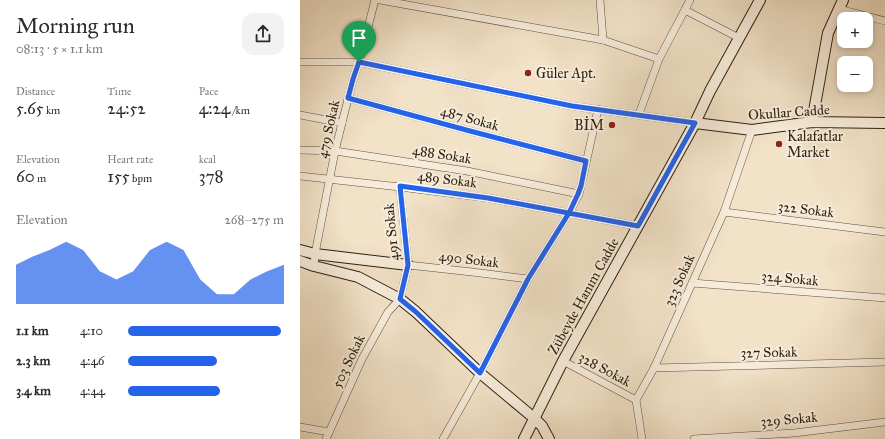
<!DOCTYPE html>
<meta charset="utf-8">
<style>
body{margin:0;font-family:"IM FELL Great Primer",serif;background:#f2f2f3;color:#2b2b33;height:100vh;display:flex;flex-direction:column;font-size:15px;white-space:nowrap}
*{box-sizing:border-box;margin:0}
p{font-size:13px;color:#7c7c81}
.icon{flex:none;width:22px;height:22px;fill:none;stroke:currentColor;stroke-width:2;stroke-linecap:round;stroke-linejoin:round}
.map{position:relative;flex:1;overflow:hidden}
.details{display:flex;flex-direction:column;background:#fff;width:300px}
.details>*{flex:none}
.controls{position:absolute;left:537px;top:12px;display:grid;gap:8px}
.controls a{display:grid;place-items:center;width:36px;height:36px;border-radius:8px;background:#fff;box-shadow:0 2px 6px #0003;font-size:20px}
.pin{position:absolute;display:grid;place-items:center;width:34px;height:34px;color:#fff;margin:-41px -17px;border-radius:50% 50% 50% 0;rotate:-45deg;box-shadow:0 0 4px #0007}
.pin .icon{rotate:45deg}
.round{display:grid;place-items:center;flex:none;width:42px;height:42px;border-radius:12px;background:#f2f2f3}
.overview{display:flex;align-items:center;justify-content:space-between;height:68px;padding:0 16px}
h1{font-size:22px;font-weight:600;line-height:30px}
.metrics{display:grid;grid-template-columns:repeat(3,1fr);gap:6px;height:68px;padding:4px 16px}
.metrics div{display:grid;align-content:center}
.metrics b{font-size:17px;font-weight:600}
.metrics small{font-size:11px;font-weight:400}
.metrics p{font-size:11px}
.chart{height:112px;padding:8px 16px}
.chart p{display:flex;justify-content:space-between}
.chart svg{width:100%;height:72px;margin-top:4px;fill:#2563eb;opacity:.7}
ul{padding:0 16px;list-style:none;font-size:13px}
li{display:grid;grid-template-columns:64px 48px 1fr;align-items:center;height:30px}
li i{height:10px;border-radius:5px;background:#2563eb}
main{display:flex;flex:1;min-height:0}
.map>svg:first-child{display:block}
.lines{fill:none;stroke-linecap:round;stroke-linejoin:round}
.street-casing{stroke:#5e513d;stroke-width:8}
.secondary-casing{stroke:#2d210f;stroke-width:12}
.street{stroke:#f7ecdb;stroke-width:7}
.secondary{stroke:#f7ecdb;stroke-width:10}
.route-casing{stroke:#fff;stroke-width:8}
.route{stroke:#2563eb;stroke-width:5}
.poi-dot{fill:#8f2418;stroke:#f7ecdb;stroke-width:1.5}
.labels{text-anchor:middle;stroke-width:4;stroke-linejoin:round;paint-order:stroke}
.poi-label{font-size:14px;fill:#2d210f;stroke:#f7ecdb;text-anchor:start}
.street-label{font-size:14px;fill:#2d210f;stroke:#f7ecdb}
</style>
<main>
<section class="details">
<div class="overview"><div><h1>Morning run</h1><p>08:13 · 5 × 1.1 km</p></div><a class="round"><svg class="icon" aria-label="share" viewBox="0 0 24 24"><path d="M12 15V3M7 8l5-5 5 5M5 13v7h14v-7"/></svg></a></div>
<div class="metrics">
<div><p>Distance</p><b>5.65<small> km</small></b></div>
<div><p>Time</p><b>24:52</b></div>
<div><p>Pace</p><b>4:24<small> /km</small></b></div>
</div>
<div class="metrics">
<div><p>Elevation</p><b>60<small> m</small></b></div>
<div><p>Heart rate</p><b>155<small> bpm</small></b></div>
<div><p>kcal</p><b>378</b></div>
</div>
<div class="chart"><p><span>Elevation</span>268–275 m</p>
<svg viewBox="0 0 160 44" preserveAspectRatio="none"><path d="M0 44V20L10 15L20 11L30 6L40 11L50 24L60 29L70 24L80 11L90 6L100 11L110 29L120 38L130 38L140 29L150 24L160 20V44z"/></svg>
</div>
<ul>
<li><b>1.1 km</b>4:10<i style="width:98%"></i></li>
<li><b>2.3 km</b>4:46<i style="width:57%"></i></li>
<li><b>3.4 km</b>4:44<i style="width:59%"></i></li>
</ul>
</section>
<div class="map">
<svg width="585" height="439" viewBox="0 0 585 439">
<rect width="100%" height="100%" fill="#f2e2c8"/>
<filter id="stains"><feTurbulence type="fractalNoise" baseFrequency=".005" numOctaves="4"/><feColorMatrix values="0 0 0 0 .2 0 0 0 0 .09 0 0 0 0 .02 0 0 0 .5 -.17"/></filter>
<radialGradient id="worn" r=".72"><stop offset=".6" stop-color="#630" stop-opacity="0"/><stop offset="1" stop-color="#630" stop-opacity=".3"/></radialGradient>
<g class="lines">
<defs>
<g id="street">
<polyline points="80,0 303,40 359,59"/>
<polyline points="300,0 303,40"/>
<polyline points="539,9 585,21"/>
<polyline points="385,10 439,38"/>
<polyline points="0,62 59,62 272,106 395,123"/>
<polyline points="48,98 170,131 286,161"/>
<polyline points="339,114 359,59 390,0"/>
<polyline points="0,115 42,123"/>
<polyline points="0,150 35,151 167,171 279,194"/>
<polyline points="0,176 100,187 188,198 338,226"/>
<polyline points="424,212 585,232"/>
<polyline points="108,265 172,272 228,279"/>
<polyline points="14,266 15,254 35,151 53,79 59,62 75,0"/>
<polyline points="392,283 585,298"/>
<polyline points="263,361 336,400"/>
<polyline points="354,368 585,362"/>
<polyline points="0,427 29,432"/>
<polyline points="26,439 62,359 88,312 100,299 108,265 100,187"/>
<polyline points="143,439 180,373 228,279 269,213 279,194 281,186 298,109"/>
<polyline points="342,439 336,400 354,368 424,212 452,130"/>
<polyline points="394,439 494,433 585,422"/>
</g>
<g id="secondary">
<polyline points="512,122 528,33 543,0"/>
<polyline points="395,123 452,130 512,122 585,123"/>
<polyline points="0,250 15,254 108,265"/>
<polyline points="0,261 14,266 58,277 100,299 116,312 180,373 234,418 242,426 249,439"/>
<polyline points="224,439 263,361 395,123 410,91 460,0"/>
</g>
</defs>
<!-- street casing -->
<use href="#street" class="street-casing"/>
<!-- secondary casing -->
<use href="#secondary" class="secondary-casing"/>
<!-- street -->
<use href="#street" class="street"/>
<!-- secondary -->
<use href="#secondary" class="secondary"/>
</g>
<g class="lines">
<defs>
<polyline id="route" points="59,62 53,79 48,98 170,131 286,161 281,186 278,194 269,213 228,279 180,373 116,312 100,299 108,265 100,186 188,198 338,226 395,123 272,106 59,62"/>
</defs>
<!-- route casing -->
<use href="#route" class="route-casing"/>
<!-- route -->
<use href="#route" class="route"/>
</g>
<!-- markers -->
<g class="poi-dot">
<circle cx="228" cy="73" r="4"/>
<circle cx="312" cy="125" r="4"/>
<circle cx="479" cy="144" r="4"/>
</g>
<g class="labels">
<!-- poi labels -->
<g class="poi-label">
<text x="236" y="78">Güler Apt.</text>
<text x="304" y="130" text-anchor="end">BİM</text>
<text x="487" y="141">Kalafatlar<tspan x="487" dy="16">Market</tspan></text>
</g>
<!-- street labels -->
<g class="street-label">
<text transform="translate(489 112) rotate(-4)" y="5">Okullar Cadde</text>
<text transform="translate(170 118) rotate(15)" y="5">487 Sokak</text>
<text transform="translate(28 129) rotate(-77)" y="5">479 Sokak</text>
<text transform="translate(142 154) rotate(9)" y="5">488 Sokak</text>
<text transform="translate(147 179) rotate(7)" y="5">489 Sokak</text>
<text transform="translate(506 209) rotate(7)" y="5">322 Sokak</text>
<text transform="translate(91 232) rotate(-95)" y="5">491 Sokak</text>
<text transform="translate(169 259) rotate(7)" y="5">490 Sokak</text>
<text transform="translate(490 278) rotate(5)" y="5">324 Sokak</text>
<text transform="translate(379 280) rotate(-66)" y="5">323 Sokak</text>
<text transform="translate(283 296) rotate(-61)" y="5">Zübeyde Hanım Cadde</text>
<text transform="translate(469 352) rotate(-1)" y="5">327 Sokak</text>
<text transform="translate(48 361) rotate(-64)" y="5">503 Sokak</text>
<text transform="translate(305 369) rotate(28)" y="5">328 Sokak</text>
<text transform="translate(489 419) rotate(-5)" y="5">329 Sokak</text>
</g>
</g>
<rect width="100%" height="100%" filter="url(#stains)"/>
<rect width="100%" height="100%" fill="url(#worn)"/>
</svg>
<div class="controls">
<a>+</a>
<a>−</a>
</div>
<div class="pin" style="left:59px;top:62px;background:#1e9e55"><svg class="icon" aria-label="arrive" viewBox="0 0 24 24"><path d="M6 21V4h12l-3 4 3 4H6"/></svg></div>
</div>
</main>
